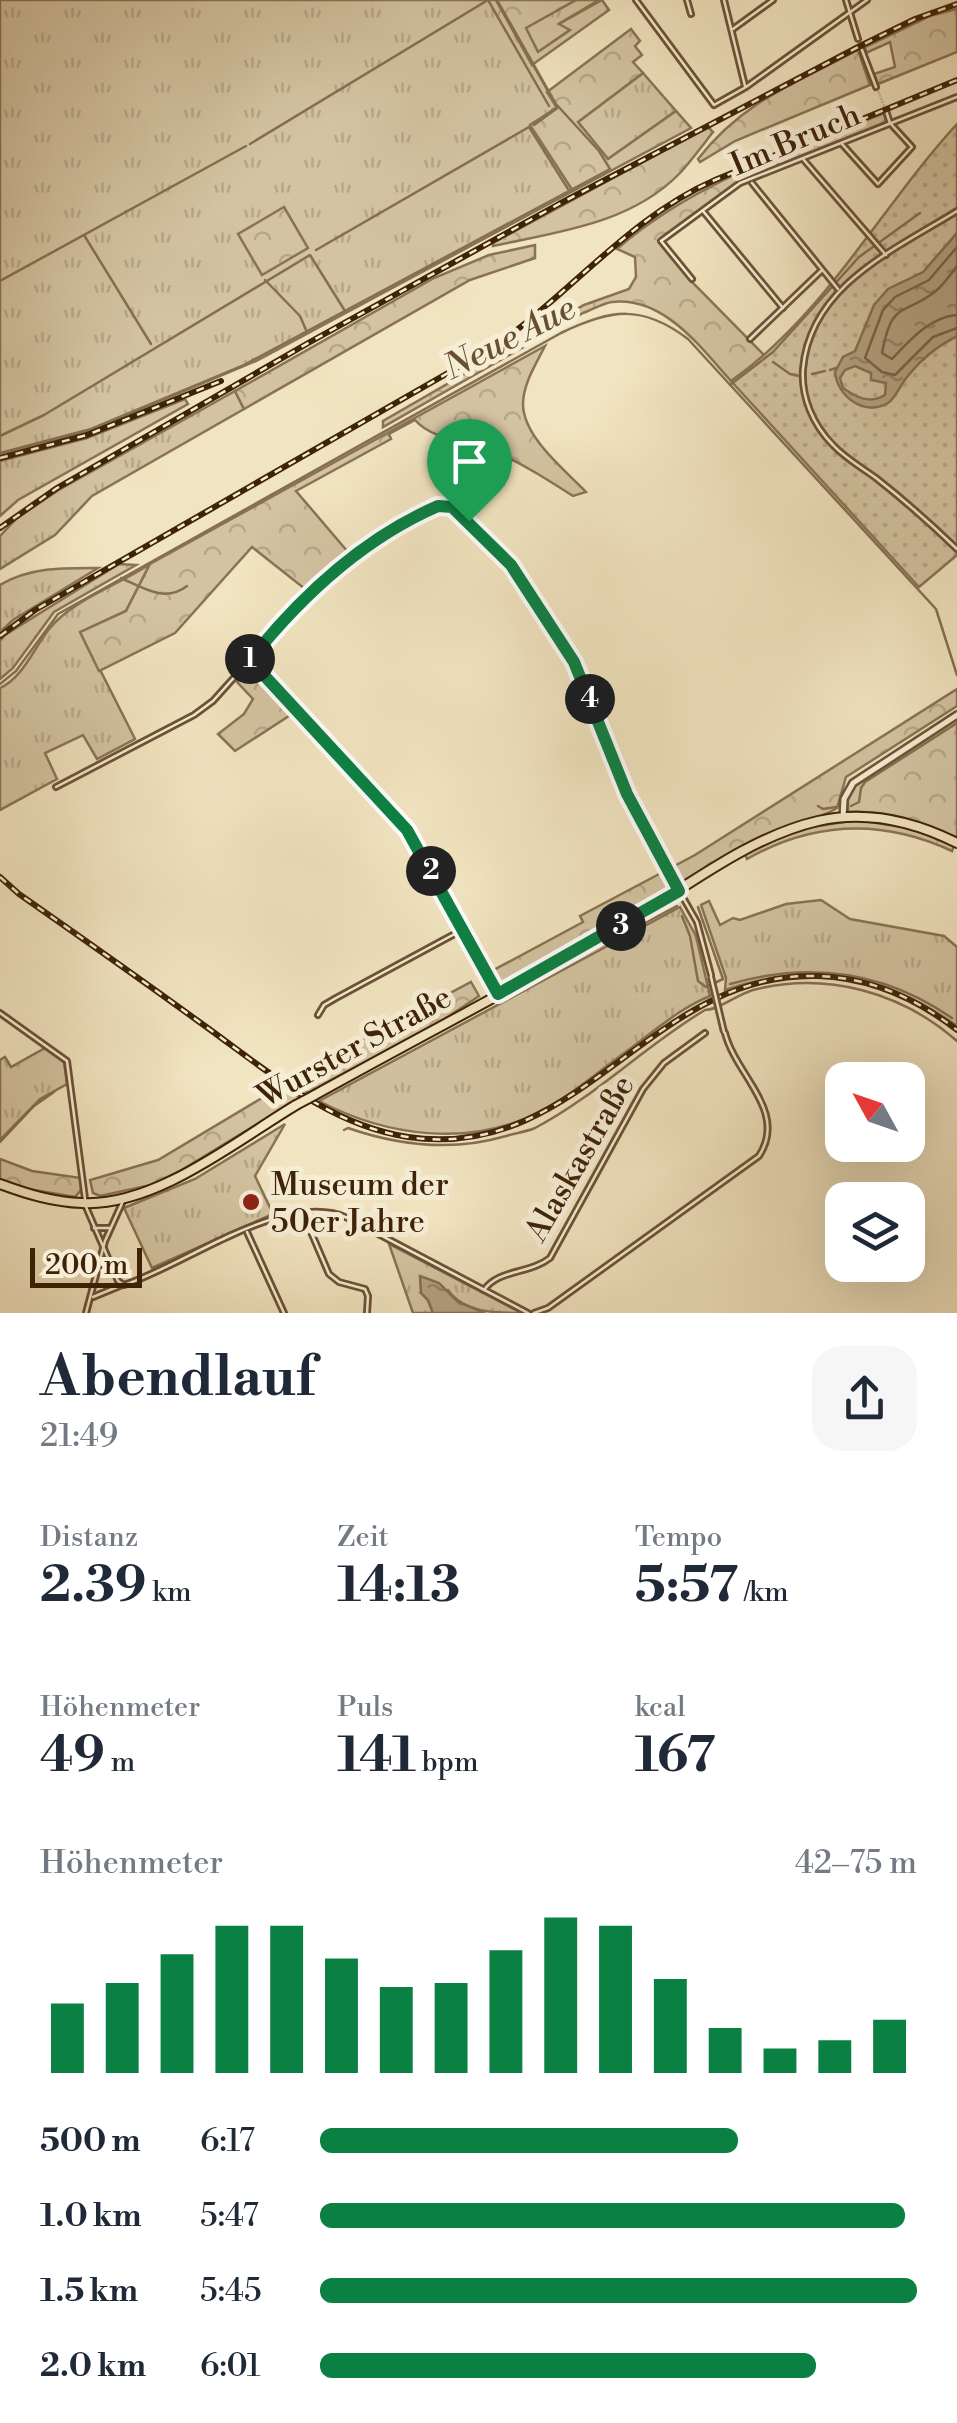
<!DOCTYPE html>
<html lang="de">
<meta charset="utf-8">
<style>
body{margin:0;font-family:"Libre Bodoni",serif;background:#f6f6f7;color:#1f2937;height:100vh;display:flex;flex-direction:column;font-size:38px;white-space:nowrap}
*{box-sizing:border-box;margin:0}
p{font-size:32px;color:#747a83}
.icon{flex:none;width:55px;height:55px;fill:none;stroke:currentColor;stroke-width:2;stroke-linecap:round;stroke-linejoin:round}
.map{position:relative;height:1313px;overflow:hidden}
.drawer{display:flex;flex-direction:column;background:#fff;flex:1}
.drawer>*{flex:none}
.needle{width:65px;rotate:310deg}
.tools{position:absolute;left:825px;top:1062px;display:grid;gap:20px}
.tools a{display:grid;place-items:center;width:100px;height:100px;border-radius:20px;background:#fff;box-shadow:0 10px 40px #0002;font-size:50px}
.scale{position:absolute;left:30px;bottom:25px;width:112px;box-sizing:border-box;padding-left:10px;border:5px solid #3f2307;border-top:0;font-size:28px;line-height:35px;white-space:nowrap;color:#3f2307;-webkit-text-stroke:8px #f6edd6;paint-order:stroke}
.pin{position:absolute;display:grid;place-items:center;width:85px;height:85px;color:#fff;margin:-102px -42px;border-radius:50% 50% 50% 0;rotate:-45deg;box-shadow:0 0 10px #0007}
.pin .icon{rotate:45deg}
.km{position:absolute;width:50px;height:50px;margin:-25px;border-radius:50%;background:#222;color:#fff;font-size:28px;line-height:50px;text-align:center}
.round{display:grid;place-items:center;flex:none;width:105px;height:105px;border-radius:30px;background:#f6f6f7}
.head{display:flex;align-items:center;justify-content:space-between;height:170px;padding:0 40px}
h1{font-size:55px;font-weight:800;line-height:75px}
.stats{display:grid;grid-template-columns:repeat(3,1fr);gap:15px;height:170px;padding:10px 40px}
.stats div{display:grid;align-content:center}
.stats b{font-size:50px;font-weight:800}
.stats small{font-size:28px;font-weight:400}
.stats p{font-size:28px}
.chart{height:280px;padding:20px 40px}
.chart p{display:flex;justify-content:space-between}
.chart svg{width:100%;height:180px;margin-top:10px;stroke:#0b8043;stroke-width:6}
ul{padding:0 40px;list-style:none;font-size:32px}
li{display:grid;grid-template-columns:160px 120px 1fr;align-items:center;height:75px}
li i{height:25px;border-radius:12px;background:#0b8043}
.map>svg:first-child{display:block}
.grass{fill:url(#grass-tufts);stroke:#897354;stroke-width:2.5}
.forest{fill:url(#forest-crowns);stroke:#897354;stroke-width:2.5}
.park{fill:url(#park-dots);stroke:#897354;stroke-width:2.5}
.water{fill:url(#water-ripples);stroke:#856f50;stroke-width:2.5;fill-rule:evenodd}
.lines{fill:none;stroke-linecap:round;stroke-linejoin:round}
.shore{stroke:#7a6244;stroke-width:2.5}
.stream{stroke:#856f50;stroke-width:2.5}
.minor-tunnel{stroke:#cdbd9b;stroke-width:2.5;stroke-dasharray:2.5 1;stroke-linecap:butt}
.minor-casing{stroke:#6c5335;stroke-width:8}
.tertiary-casing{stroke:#6c5335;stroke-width:10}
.primary-casing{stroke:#3f2307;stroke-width:12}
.minor{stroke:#f6edd6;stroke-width:2.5}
.tertiary{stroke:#f6edd6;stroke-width:5}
.primary{stroke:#f1e4c0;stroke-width:8}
.rail-casing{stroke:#3f2307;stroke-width:6}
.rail{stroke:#f6edd6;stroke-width:2.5;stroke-dasharray:8;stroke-linecap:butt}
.minor-bridge-casing{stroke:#6c5335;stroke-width:8;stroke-linecap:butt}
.primary-bridge-casing{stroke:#3f2307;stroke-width:12;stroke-linecap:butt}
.minor-bridge{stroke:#f6edd6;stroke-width:2.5}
.primary-bridge{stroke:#f1e4c0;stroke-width:8}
.route-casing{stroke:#fff;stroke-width:20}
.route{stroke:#0b8043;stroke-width:12}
.poi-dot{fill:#8f2418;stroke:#f6edd6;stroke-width:4}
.labels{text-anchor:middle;stroke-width:10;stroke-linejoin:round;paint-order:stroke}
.street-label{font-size:32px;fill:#3f2307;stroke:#f6edd6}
.poi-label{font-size:32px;fill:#3f2307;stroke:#f6edd6;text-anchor:start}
.water-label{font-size:35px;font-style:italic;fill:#684f32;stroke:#f6edd6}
</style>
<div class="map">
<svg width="957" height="1313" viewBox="0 0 957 1313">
<defs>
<pattern id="grass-tufts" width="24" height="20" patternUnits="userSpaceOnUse" patternTransform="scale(2.5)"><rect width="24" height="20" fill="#d3c3a1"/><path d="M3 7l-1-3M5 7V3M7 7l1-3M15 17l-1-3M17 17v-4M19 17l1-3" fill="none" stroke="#b6a789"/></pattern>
<pattern id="forest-crowns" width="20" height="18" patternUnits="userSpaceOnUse" patternTransform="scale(2.5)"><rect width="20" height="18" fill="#d3c3a1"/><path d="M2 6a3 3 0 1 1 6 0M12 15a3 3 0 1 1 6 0" fill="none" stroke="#b6a789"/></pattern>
<pattern id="park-dots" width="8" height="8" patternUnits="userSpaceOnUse" patternTransform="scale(2.5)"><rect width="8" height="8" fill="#d3c3a1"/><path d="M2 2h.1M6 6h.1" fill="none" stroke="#b6a789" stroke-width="1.8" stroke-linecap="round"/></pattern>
<pattern id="water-ripples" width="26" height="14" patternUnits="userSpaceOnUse" patternTransform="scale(2.5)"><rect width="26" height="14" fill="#b4a281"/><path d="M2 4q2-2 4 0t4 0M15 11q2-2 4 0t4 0" fill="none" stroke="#948468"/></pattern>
</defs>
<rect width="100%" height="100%" fill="#f1e4c0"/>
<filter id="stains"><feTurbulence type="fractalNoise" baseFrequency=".002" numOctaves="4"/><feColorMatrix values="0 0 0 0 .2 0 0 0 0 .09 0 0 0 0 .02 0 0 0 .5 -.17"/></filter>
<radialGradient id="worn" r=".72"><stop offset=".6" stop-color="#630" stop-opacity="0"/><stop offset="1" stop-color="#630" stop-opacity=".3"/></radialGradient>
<!-- grass -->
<g class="grass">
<polygon points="0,0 496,0 557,107 531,125 573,191 256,361 91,430 0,454"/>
<polygon points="576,0 599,0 560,23 570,30 538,52 525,28"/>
<polygon points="643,73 676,111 608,159 578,122"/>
<polygon points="235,391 244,409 92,496 55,535 0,569 0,536 17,518 57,491"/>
<polygon points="185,399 188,404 18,500 0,516 0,461 87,438"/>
<polygon points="119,564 136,565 54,612 13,668 0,679 0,641 5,635"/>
<path d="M150 564 126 611 81 632 135 739 97 759 83 735 45 753 57 779 0 810V688C23 678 35 646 50 628 74 599 119 585 150 564Z"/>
<path d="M98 568 13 620 0 632V585C30 567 63 568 98 568Z"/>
<path d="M857 820 914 829 954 846 952 851C883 819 814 821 747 859L745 854 799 829Z"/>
<path d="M821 900 850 919 944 936 957 947V1026C882 973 812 961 725 990L726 978 701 905 709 901 720 925 733 918 740 920 786 904Z"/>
<path d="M680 907 696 936 710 996C680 1008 653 1032 627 1051 599 1071 570 1097 539 1112 469 1148 386 1136 319 1101Z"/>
<polygon points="45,1048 64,1062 67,1084 40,1099 0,1140 0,1060 5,1057 11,1067"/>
<polygon points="285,1124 255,1176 273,1214 152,1268 124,1208 195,1179"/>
<path d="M389 1244 522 1313C495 1313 464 1313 448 1290L421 1293 428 1300 433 1313H413Z"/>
</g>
<!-- forest -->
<g class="forest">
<polygon points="496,0 576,0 526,28 538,52 570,30 559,24 602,0 609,10 532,65"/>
<polygon points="957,9 957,52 878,84 874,74 895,67 890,42 866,53 865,47 930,16"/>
<polygon points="631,29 640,41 635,46 642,55 633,62 643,73 578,122 608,159 676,111 691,128 573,191 530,125 557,108 547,92"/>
<path d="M858 50 870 85 735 141 700 162 698 159C742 102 795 83 858 50Z"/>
<path d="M884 113 886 122 740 182 660 241 692 282 766 357 731 381C701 348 664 296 612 302 603 303 592 310 583 313L383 427V421L584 305 629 289 636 277 635 257 617 249C694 182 791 151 884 113Z"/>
<path d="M708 127 713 132C702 146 691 161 679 174 630 224 557 232 493 246V243Z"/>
<polygon points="284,207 308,248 262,275 238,234"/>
<polygon points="535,245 535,258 470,280 244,409 235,391 434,278 489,255"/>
<path d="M545 346C536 364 523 384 523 404 523 437 565 470 586 492L573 496C548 480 523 464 496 452 471 441 433 441 415 420L389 434 391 439 296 491 348 552 305 589 252 547 175 633 99 671 80 632 126 611 150 564Z"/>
<polygon points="250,674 263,677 295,712 235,751 218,734 244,714 253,699 237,682"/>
<path d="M957 689V706L846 777 837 808C815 822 783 825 759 839 675 888 593 940 505 983H499L490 972 583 922 580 916 695 855Z"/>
<path d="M957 717V838C922 821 887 810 848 812V799L856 783Z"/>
<polygon points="471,982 479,996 443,1020 307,1093 290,1078"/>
<polygon points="282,1086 300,1098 180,1171 151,1185 100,1196 93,1193 90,1180 158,1160"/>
<polygon points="0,1159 32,1171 81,1178 81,1190 75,1197 22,1188 0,1180"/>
</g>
<!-- park -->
<path class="park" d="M957 124V555L919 587 731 381C827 313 879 209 957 124Z"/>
<!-- water -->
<g class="water">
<path d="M957 233V336C937 346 921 359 907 377 901 384 895 399 888 403 864 417 837 396 835 372L843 357 855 351 874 305 888 289 923 272ZM855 366 871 373V380L886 383 885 395C870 404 857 398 843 388L840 378 845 370Z"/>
<polygon points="420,1276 439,1283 458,1302 485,1313 433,1313 428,1300 421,1293"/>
</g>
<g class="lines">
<!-- shore -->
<g class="shore">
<polyline points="957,247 929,280 895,297 883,310 865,358 882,372 895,375 933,337 957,328"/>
<path d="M957 266C951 274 944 284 936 291 902 317 892 300 882 353L892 359C910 340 930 317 957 315"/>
</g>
<!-- stream -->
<g class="stream">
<polyline points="488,0 549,106"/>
<polyline points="534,125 556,109"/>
<polyline points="250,144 488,0"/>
<polyline points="84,235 151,344"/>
<polyline points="316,250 529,127 568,189"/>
<polyline points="265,280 300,316 306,330"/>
<polyline points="0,281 246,146"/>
<polyline points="773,362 790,374 800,376"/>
<polyline points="830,370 836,368"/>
<polyline points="812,374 825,371"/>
<polyline points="730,385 773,352 859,257 920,213"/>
<polyline points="0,436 44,415 310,255 345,311"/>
<polyline points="0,453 91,429 242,366 610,169 599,151 556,104 497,0"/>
<path d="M121 578C143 588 165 603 187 586"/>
<path d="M0 684 16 671 58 614 561 333C611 309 642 304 688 339L936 609 957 675"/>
<polyline points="818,806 823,809 836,807"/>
<polyline points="851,806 859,802 861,788 865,782 957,723"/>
<polyline points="682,916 690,936 698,981 706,987 723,979 698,907"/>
<polyline points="529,984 677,906"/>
<path d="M730 984C810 961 884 971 952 1018"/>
<path d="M344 1130 348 1128C400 1146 452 1152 506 1136 515 1133 526 1132 535 1128 596 1096 646 1045 705 1010 719 1010 736 995 753 990 826 971 901 992 957 1041"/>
<polyline points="0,1142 34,1106 54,1092"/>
</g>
<!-- minor-tunnel -->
<polyline class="minor-tunnel" points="877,88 886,111"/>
<defs>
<g id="minor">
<polyline points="636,0 714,105 746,87 867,0"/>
<polyline points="687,0 691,14"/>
<polyline points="724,0 745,86"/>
<polyline points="846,0 858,39"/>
<polyline points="733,29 773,0"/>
<polyline points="862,50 876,87"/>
<polyline points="842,144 878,184 912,147 890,123 886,111"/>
<polyline points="803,159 886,255"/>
<polyline points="752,183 838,289"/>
<polyline points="703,211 783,308"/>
<path d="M957 211C894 250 810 286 803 369 801 397 813 425 833 445 845 458 861 467 876 478 904 500 931 524 957 549"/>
<polyline points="692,279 661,241 740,183 957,97"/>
<polyline points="750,339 821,271"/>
<polyline points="56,787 194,715 213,701 249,661"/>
<polyline points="681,894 697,922 711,975"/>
<path d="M498 994 407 830 249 660C295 603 338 563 402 526 417 517 433 505 452 507L511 565 574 662 627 794 677 887"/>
<polyline points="0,1013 67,1061 85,1199"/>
<polyline points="318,1015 324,1005 336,998 462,930"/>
<path d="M86 1207 118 1281 124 1285C188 1264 283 1190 348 1218L528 1313"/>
<polyline points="302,1211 329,1274 339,1282 365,1289 368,1296 367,1313"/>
<polyline points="94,1228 110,1228"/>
<polyline points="247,1232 284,1313"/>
<path d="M484 1290C499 1269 530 1274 550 1258L643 1089 664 1063 705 1033"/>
<polyline points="93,1297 122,1285"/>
<polyline points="86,1313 105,1241 123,1201"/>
<path d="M534 1313 548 1308 759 1156C788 1111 736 1076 725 1033"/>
</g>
<polyline id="tertiary" points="843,818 844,799 853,783 957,715"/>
<g id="primary">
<path d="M313 1096C414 1040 518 986 618 928 682 891 745 838 818 821 867 810 913 821 957 843"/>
<path d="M0 1184C27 1194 53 1202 82 1203 155 1207 236 1141 296 1105"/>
</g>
</defs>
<!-- minor casing -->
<use href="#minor" class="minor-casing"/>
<!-- tertiary casing -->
<use href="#tertiary" class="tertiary-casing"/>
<!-- primary casing -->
<use href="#primary" class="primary-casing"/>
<!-- minor -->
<use href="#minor" class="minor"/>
<!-- tertiary -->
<use href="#tertiary" class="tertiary"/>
<!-- primary -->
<use href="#primary" class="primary"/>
<defs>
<g id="rail">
<polyline points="0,458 87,435 221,381"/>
<polyline points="0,528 57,488 310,342 559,204 860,46 915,19 957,4"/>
<path d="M0 636 35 610 495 346C570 294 630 217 715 180L957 80"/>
<path d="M0 877 19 894C79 936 139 978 198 1021 263 1067 327 1125 408 1137 581 1163 650 971 818 976 871 978 916 998 957 1030"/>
</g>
</defs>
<!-- rail casing -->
<use href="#rail" class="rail-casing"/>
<!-- rail -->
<use href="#rail" class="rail"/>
<defs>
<polyline id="minor-bridge" points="711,977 724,1032"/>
<polyline id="primary-bridge" points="296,1105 313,1096"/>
</defs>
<!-- minor-bridge casing -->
<use href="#minor-bridge" class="minor-bridge-casing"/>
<!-- primary-bridge casing -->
<use href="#primary-bridge" class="primary-bridge-casing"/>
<!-- minor-bridge -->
<use href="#minor-bridge" class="minor-bridge"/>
<!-- primary-bridge -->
<use href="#primary-bridge" class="primary-bridge"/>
</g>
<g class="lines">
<defs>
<path id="route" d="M438 506 452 507 511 565 574 662 627 794 679 891 498 994 407 830 250 660C301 596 362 539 438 506Z"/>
</defs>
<!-- route casing -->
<use href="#route" class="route-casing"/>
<!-- route -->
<use href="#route" class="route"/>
</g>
<!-- markers -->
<circle class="poi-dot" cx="251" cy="1202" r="10"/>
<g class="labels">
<!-- street labels -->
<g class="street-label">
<text transform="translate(795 139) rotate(-23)" y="11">Im Bruch</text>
<text transform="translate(354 1046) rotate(-29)" y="11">Wurster Straße</text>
<text transform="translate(579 1158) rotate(-60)" y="11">Alaskastraße</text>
</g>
<!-- poi labels -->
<g class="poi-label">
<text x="271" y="1195">Museum der<tspan x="271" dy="37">50er Jahre</tspan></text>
</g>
<!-- water labels -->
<g class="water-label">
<text transform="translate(509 337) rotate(-27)" y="12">Neue Aue</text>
</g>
</g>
<rect width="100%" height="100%" filter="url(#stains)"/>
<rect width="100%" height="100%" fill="url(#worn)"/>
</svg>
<div class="tools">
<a><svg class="needle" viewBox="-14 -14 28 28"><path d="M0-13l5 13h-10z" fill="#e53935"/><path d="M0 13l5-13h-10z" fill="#747a83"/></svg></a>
<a><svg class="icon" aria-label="layers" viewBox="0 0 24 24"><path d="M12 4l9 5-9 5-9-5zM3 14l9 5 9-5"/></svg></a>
</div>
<div class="scale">200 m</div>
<div class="pin" style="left:469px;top:521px;background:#1e9e55"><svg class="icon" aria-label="arrive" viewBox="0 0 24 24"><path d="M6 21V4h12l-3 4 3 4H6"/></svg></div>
<b class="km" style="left:250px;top:659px">1</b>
<b class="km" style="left:431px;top:871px">2</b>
<b class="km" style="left:621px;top:926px">3</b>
<b class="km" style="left:590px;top:699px">4</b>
</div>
<section class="drawer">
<div class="head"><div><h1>Abendlauf</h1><p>21:49</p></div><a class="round"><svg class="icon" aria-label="share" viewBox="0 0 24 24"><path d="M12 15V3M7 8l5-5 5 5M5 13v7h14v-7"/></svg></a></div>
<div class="stats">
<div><p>Distanz</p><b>2.39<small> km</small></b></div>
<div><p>Zeit</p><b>14:13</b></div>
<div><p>Tempo</p><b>5:57<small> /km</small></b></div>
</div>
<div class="stats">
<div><p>Höhenmeter</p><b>49<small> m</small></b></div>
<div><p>Puls</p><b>141<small> bpm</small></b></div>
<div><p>kcal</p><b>167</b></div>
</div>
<div class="chart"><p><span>Höhenmeter</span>42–75 m</p>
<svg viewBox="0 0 160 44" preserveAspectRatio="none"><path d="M5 44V27M15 44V22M25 44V15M35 44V8M45 44V8M55 44V16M65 44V23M75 44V22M85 44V14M95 44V6M105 44V8M115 44V21M125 44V33M135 44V38M145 44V36M155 44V31"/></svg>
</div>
<ul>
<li><b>500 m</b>6:17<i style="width:70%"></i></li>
<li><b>1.0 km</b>5:47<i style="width:98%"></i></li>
<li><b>1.5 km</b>5:45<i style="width:100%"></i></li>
<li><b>2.0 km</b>6:01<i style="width:83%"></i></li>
</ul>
</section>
